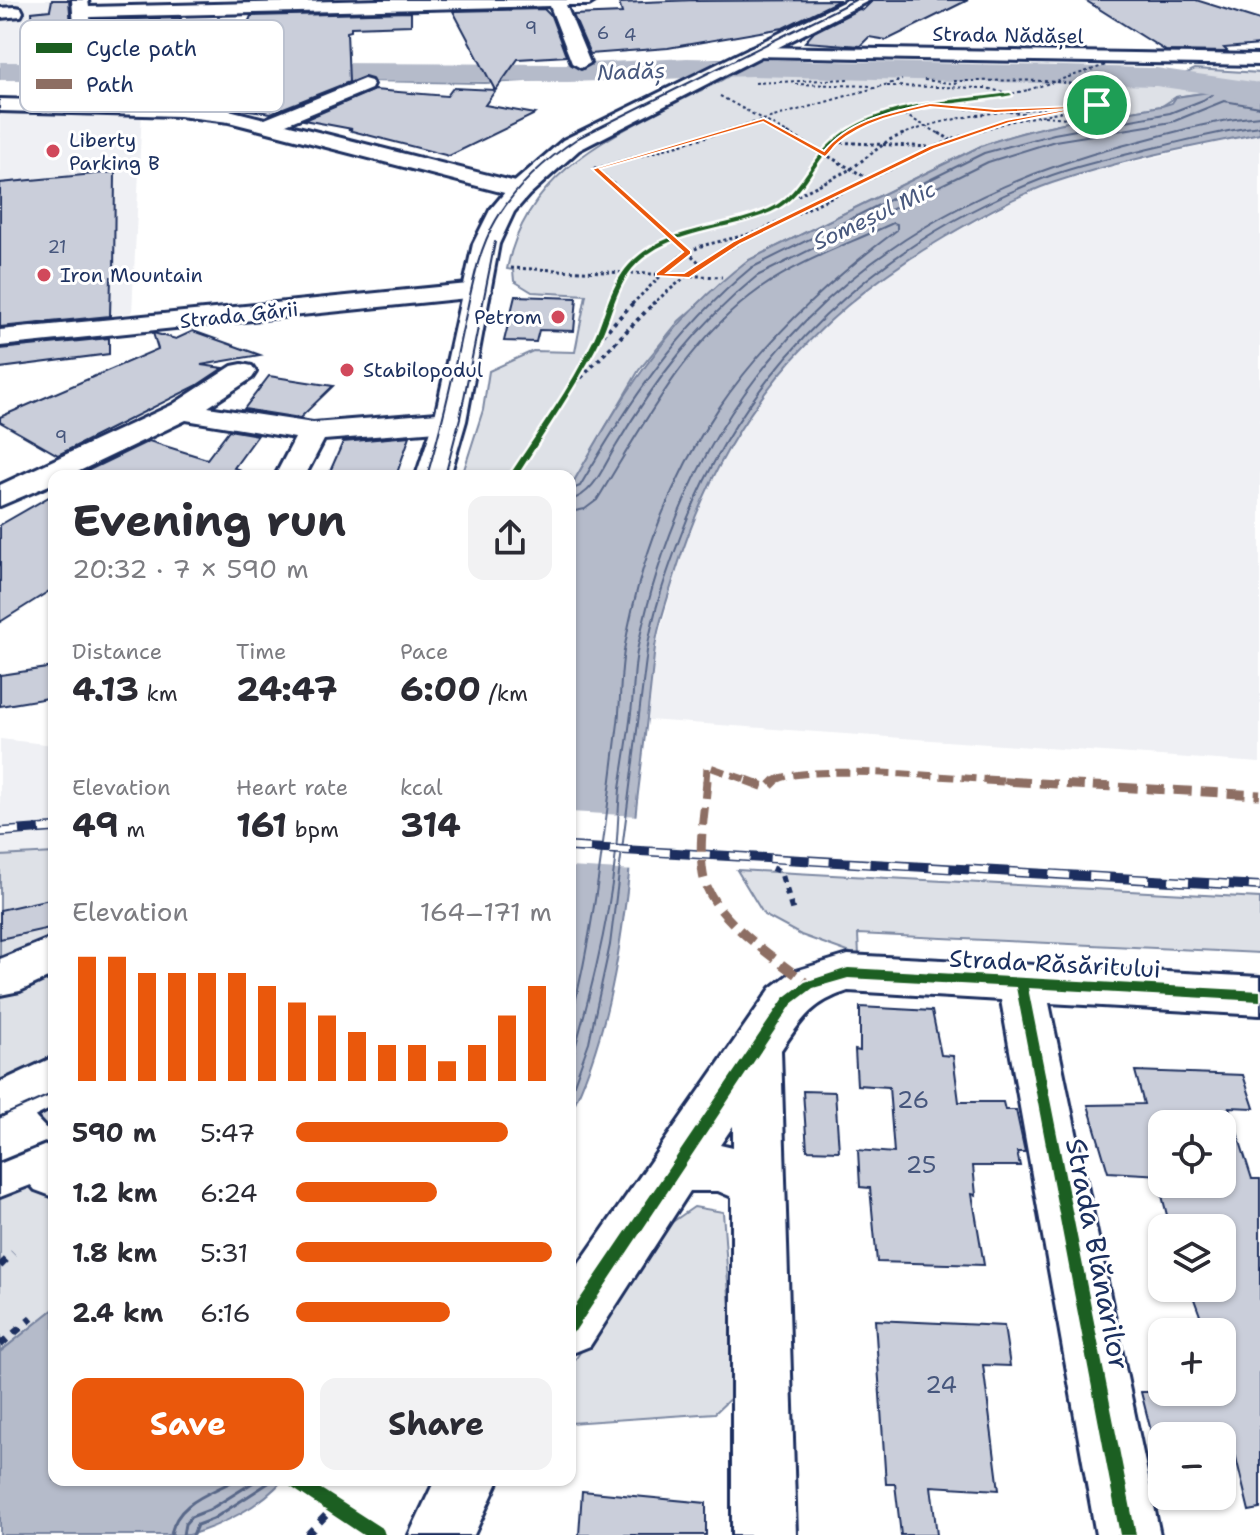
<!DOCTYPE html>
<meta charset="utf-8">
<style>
body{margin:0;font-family:"Shantell Sans",sans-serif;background:#f2f2f3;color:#2b2b33;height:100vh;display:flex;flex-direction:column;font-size:30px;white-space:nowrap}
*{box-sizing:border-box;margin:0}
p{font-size:26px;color:#7c7c81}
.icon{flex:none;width:44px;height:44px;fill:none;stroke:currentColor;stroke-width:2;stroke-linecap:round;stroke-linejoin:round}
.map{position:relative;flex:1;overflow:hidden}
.side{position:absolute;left:48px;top:470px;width:528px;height:1016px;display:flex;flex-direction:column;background:#fff;border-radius:16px;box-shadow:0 2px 6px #0004}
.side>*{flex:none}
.buttons{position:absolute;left:1148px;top:1110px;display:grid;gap:16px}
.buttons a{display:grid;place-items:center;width:88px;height:88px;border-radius:16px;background:#fff;box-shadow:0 2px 6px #0004;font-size:40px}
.pin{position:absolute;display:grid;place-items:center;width:68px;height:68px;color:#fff;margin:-34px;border:4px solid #fff;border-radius:50%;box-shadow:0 2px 8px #0007}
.round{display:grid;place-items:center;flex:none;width:84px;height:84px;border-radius:16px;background:#f2f2f3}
.summary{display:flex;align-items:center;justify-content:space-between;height:136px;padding:0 24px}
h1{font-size:44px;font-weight:700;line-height:60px}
.stats{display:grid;grid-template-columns:repeat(3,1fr);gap:12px;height:136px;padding:8px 24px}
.stats div{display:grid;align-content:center}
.stats b{font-size:34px;font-weight:700}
.stats small{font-size:22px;font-weight:400}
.stats p{font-size:22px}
.chart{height:224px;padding:16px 24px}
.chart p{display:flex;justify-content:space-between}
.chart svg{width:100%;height:144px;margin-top:8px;stroke:#ea580c;stroke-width:6}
.primary-button{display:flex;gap:16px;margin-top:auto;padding:16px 24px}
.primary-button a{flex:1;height:92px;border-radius:16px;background:#ea580c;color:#fff;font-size:32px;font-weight:700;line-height:92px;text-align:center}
.primary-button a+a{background:#f2f2f3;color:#2b2b33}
ul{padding:0 24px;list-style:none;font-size:26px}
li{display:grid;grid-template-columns:128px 96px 1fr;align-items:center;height:60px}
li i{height:20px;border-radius:10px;background:#ea580c}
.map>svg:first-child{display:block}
.built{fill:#eff0f4}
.green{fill:#dee1e7;stroke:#7c88a2;stroke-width:2}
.water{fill:#b5bbca;stroke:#77839f;stroke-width:2}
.pier{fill:#fff}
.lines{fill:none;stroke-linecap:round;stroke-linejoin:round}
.shore-far1{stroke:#596789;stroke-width:2}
.shore{stroke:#596789;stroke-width:3}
.river{fill:#b5bbca;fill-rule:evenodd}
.building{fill:#caceda;stroke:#1b2f5e;stroke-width:2}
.minor-casing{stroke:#1b2f5e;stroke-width:6}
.major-casing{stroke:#1b2f5e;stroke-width:6}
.path-far4{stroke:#1b2f5e;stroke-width:2;stroke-dasharray:3 3;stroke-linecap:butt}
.path-far3{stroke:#1b2f5e;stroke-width:3;stroke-dasharray:3 3;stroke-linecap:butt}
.path-far2{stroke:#1b2f5e;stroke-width:4;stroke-dasharray:4 4;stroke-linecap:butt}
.path-far1{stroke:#1b2f5e;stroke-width:6;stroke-dasharray:7 7;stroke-linecap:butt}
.path{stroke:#1b2f5e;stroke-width:7;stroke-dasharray:9 9;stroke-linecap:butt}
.minor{fill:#fff;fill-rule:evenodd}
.major{fill:#fff;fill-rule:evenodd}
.tram-far1{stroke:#1b2f5e;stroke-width:2}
.tram{stroke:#1b2f5e;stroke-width:3}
.rail-casing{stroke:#1b2f5e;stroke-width:10}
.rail{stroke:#fff;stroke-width:7;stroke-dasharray:20;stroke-linecap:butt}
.path-bridge{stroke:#1b2f5e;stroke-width:2;stroke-dasharray:3 3;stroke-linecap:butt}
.quiet-far1{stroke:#8d6e63;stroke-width:7;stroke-dasharray:14 7;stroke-linecap:butt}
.quiet{stroke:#8d6e63;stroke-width:9;stroke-dasharray:18 9;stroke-linecap:butt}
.cycleway-casing{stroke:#fff;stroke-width:5}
.cycleway{fill:#1b5e20;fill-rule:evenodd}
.route{fill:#ea580c;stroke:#fff;stroke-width:2;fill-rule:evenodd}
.poi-dot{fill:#d1495b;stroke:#fff;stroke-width:3}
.labels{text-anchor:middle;stroke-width:6;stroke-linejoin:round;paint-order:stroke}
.far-number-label{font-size:18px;fill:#47577d}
.far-street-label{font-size:20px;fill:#1b2f5e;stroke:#fff}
.far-poi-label{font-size:20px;fill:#1b2f5e;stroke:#fff;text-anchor:start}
.far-water-label{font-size:22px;font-style:italic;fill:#49597e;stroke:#fff}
.street-label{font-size:24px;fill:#1b2f5e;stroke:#fff}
.near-number-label{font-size:24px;fill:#47577d}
.near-street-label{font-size:28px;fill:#1b2f5e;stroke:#fff}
.key{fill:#fff;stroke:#bbc1cf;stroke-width:2}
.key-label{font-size:22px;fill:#1b2f5e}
</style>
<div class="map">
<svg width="1260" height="1535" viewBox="0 0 1260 1535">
<rect width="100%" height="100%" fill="#fff"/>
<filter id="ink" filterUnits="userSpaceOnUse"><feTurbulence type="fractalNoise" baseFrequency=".0125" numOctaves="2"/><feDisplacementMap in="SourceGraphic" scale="16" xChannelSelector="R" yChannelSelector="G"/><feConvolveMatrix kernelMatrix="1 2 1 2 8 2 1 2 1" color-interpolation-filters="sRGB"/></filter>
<g filter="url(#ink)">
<!-- built -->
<g class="built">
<polygon points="0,0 72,0 71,12 93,67 0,68"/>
<polygon points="0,107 142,111 132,313 0,326"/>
<polygon points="1260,133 1260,763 648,720 655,650 689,528 718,465 766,389 831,317 912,256 1016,199 1051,184 1098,170"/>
<polygon points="0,739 54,745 54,853 0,856"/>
</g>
<!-- green -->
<g class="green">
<path d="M718 59C874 65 1029 66 1185 74L1195 69 1260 73V89L1185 74 1151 85 1191 84 1225 90 1176 97 1162 106C1100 116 1040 124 981 146L747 261 679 321 639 370 570 488V476H462L483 410 489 371 533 351 575 352 586 295 532 292 514 281 513 270 507 269C526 173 607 138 687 97 703 89 722 82 736 71L485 83 121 77 0 79V68L553 71Z"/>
<polygon points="54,853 54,1309 0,1352 0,856"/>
<polygon points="737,870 1260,898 1260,953 858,934 859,956 801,935 764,915"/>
<polygon points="694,1207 723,1212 736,1393 715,1413 570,1423 570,1367 668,1225"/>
</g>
<!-- water -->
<g class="water">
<path d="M1185 74 1260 89V133C1191 147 1119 160 1052 183 1015 196 979 217 945 237 810 315 722 422 676 571 668 598 657 627 654 655 649 704 643 752 637 801 626 903 617 1020 570 1113V488C620 400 665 323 747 261L981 146C1040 124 1100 116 1162 106L1172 103 1176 97 1223 90 1191 84H1149Z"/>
<path d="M54 1309V1480H283C260 1506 223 1525 189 1535H0V1352Z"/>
</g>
<!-- pier -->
<polygon class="pier" points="570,812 640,816 636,871 570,867"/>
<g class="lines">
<!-- shore-far1 -->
<g class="shore-far1">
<path d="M570 490 580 486C628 404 677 329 751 268L984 153 1054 134 1170 113 1203 100 1219 90 1260 96"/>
<path d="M570 500C594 495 604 465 616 446 655 380 698 324 757 276L988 162 1055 141 1172 122 1224 101 1260 107"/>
<path d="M570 512 585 509 597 500C644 424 686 341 761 288 801 260 849 244 893 223L897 224V230C749 340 658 460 625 645 620 671 621 697 618 723 605 824 596 924 570 1023"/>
<path d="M570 1066C589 999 607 931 615 861 618 837 618 813 620 789 624 761 629 733 632 704 634 685 634 665 638 646 693 381 866 212 1125 145 1170 133 1214 120 1260 116"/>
<path d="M570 1095 589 1042 610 945 647 651C653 611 667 572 681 535 745 365 879 241 1047 177 1081 164 1118 157 1153 148 1189 140 1224 130 1260 126"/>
</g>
<!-- shore -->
<g class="shore">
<path d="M171 1535C176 1503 209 1494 235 1480"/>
<polyline points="183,1535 185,1524 191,1517 209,1510 257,1480"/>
<polyline points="193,1535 197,1525 213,1519 273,1480"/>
</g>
<!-- river -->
<polygon class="river" points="687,58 1156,68 1260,83 1260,101 1156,86 752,76 568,82 0,80 0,62 568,64"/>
</g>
<!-- building -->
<g class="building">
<polygon points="52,0 69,0 74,62 85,70 98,62 93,20 181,18 178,27 163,28 120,97 37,97 32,12 50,10"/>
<polygon points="696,0 696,1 840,0 783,28 668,48 590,54 573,15 622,13 619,3"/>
<polygon points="873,0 968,0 887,40 869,37 860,46 805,42 814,32 859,9 863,10"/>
<polygon points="1085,0 1196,0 1260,20 1260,45 1224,48 1228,52 1166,51"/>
<polygon points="544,9 551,16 566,56 518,59 485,105 535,114 449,156 348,130 352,129 304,120 374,90 447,96 453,88 495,90 453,11"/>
<polygon points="411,12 411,25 351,27 351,31 347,32 349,82 271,113 204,104 250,79 271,31 244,32 251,16"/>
<polygon points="115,172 114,277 111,277 110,316 0,327 0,183"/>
<polygon points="515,296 577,298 574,331 539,330 536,342 504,341"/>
<polygon points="193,331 260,355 201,365 223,368 196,386 58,455 0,422 0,417 158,349 153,333 176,339"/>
<polygon points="109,338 109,354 0,368 0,349"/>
<polygon points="269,376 333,386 300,418 244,409"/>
<polygon points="229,430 258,435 234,468 240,470 239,476 96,476 87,471 149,441 207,459"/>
<polygon points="410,436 396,476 328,476 343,442"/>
<polygon points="54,494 54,588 0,622 0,525"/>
<polygon points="54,667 54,697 0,706 0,675"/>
<polygon points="54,898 54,927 0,939 0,910"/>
<polygon points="860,1007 932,1011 941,1055 953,1056 959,1102 1003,1102 1005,1110 1016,1110 1025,1152 1017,1152 1020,1166 973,1166 976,1195 972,1194 984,1265 877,1262 870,1188 860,1187 858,1150 894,1153 889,1087 857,1085 855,1050 860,1051"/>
<polygon points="1135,1071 1243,1075 1254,1108 1229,1107 1252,1179 1260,1179 1260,1509 1249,1511 1231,1437 1152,1435 1141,1392 1222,1392 1222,1332 1206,1332 1190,1288 1222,1288 1222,1220 1168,1219 1159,1184 1222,1184 1222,1124 1162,1124 1162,1175 1108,1172 1088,1105 1144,1104"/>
<polygon points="803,1091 835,1092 839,1151 807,1150"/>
<polygon points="875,1320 1004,1326 1010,1366 983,1365 999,1490 931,1486 937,1535 901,1535 895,1484 886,1484"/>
<polygon points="582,1491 706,1503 706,1535 579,1535"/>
</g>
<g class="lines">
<defs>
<g id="minor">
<polygon points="72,0 88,0 89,7 380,0 597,0 589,5 566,5 590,63 581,68 572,63 550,6 90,17 95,62 86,67 77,62"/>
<polygon points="15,7 21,8 23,12 21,16 0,18 0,8"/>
<polygon points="755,47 1260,55 1260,65 749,56 746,52 749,48"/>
<polygon points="364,79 371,81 373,85 371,89 286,124 528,185 531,190 520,197 229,122 179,116 0,111 0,99 179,104 229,110 265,119"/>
<polygon points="478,283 487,286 491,291 487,296 0,346 0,330"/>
<polygon points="242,364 252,366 256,372 252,378 208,407 313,423 450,412 460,415 465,421 460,427 450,430 324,440 305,476 275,476 295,438 186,420 69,476 54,476 54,483 0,506 0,485 172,405 232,366"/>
<polygon points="54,937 54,975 20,991 0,995 0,959"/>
<path d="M848 955 1260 977V1015L1049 1003 1160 1535H1096L1001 1000 848 991C811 1003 802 1019 781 1050L796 1535H732V1197L718 1191H690L590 1346 570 1354V1277L771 988 792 972ZM733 1126V1148L720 1145Z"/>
<polygon points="3,1087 21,1094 36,1118 54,1137 54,1197 35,1190 0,1150 0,1088"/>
<polygon points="435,1480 499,1480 474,1535 409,1535"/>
</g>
<g id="major">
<polygon points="847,0 870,0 579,150 529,195 514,212 499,244 466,421 450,476 416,476 434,421 473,244 490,210 511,185 563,140"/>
<polygon points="54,1057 54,1107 0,1134 0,1082"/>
<polygon points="54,1125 54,1176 0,1197 0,1145"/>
</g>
</defs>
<!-- minor casing -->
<use href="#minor" class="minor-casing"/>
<!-- major casing -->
<use href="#major" class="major-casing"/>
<!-- path-far4 -->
<g class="path-far4">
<polyline points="924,80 958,84"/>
<path d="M954 81C1000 82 1073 74 1113 97L1108 102 1008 122 966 135"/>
<polyline points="755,83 848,79"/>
<polyline points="795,84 873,86"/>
<polyline points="887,86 986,88 1010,94 1028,90"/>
<polyline points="720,96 791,135"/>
<polyline points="930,105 983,110"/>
<polyline points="899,112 942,135"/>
<polyline points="1009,112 1031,114"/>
<polyline points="1044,116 1067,118"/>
<polyline points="711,135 902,80"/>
<path d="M901 135C957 113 1016 110 1076 106"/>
</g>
<!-- path-far3 -->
<g class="path-far3">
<polyline points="787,133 869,179"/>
<polyline points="939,133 951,140"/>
<polyline points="835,142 930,147"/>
<polyline points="594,167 702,265"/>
<polyline points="595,169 718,133"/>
<polyline points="792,198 851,169 889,140 906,133"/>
<polyline points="511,268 722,277"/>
<polyline points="632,304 680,257 701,246 758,232 951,140 972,133"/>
<polyline points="652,304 698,267 751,235"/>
</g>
<!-- path-far2 -->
<g class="path-far2">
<polyline points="597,341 634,302"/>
<polyline points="564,395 655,302"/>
</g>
<!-- path-far1 -->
<polyline class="path-far1" points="772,868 781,872 793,912"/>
<!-- path -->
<g class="path">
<polyline points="0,1266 13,1253"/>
<polyline points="0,1345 32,1318"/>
<polyline points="307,1535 333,1508"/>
</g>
<!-- minor -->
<use href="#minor" class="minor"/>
<!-- major -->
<use href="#major" class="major"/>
<!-- tram-far1 -->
<g class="tram-far1">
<path d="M427 476C441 428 452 381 462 332 471 294 476 254 496 220 516 186 545 160 578 138L855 0"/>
<polyline points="445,476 460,418 495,242"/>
<polyline points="2,1116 54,1093"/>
</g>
<!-- tram -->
<g class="tram">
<polyline points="0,1117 6,1114"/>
<polyline points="0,1162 54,1140"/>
</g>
<defs>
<g id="rail">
<polyline points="0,832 54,828"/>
<polyline points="570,847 1260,886"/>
</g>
</defs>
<!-- rail casing -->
<use href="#rail" class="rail-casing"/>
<!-- rail -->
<use href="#rail" class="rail"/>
<!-- path-bridge -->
<polyline class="path-bridge" points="1028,90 1106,65"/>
<!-- quiet-far1 -->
<g class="quiet-far1">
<polyline points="706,782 707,766 752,782"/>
<path d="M774 782C795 761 982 780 1022 782"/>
</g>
<!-- quiet -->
<g class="quiet">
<path d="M707 780C705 811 698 843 703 874 710 918 776 958 809 985"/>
<polyline points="746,780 768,788 776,780"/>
<polyline points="985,780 1260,795"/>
</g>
<defs>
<g id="cycleway">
<path d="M1010 93 1012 95C954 106 886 103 837 142 811 164 805 197 771 212 726 232 667 228 632 269 614 291 610 322 597 346 573 391 544 433 517 476H509C538 432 570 389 593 341 605 316 610 286 629 265 665 225 724 230 769 209 799 195 808 164 831 143 878 100 951 102 1010 93Z"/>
<polygon points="848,968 1260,991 1260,1001 1028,988 1136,1535 1120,1535 1016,987 848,978 813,988 792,1004 575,1331 570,1333 570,1314 784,998 805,982"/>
<polygon points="285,1480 307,1480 383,1529 385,1535 363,1535 288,1485"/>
</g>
</defs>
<!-- cycleway casing -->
<use href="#cycleway" class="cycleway-casing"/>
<!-- cycleway -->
<use href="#cycleway" class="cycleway"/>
</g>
</g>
<!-- route -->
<path class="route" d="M930 103 995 109 1100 105 1009 123 934 149 740 244 689 278 656 276V273L683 252 592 169 764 118 824 151C850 119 892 112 930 103ZM930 107 995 113 1067 109 1006 120 929 146 734 241 684 273H667L691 254V251L600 169 763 122 825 157C830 153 833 147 838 143 864 121 899 114 930 107Z"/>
<!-- markers -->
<g class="poi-dot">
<circle cx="53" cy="151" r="8"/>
<circle cx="44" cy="275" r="8"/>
<circle cx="558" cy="317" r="8"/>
<circle cx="347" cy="370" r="8"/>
</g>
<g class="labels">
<!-- far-number labels -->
<g class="far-number-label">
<text x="531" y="34">9</text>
<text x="603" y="39">6</text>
<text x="630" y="41">4</text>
<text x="57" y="253">21</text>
<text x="61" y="443">9</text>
</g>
<!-- far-street labels -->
<g class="far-street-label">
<text transform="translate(1008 35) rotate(1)" y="7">Strada Nădășel</text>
<text transform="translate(239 315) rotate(-6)" y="7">Strada Gării</text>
</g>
<!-- far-poi labels -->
<g class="far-poi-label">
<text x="69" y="147">Liberty<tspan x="69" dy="23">Parking B</tspan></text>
<text x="60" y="282">Iron Mountain</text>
<text x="542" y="324" text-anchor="end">Petrom</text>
<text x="363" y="377">Stabilopodul</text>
</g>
<!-- far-water labels -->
<g class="far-water-label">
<text transform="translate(631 71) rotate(-2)" y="8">Nadăș</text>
<text transform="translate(874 215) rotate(-25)" y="8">Someșul Mic</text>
</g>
<!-- street labels -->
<g class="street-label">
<text transform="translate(1055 964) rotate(3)" y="8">Strada Răsăritului</text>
</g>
<!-- near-number labels -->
<g class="near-number-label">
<text x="913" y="1108">26</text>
<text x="921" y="1173">25</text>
<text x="941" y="1393">24</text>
</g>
<!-- near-street labels -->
<g class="near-street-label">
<text transform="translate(1098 1254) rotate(79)" y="10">Strada Blănarilor</text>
</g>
</g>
<!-- legend -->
<rect x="20" y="20" width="264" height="92" rx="12" class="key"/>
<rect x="36" y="43" width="36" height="10" fill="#1b5e20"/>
<rect x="36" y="79" width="36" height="10" fill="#8d6e63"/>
<g class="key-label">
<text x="86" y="56">Cycle path</text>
<text x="86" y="92">Path</text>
</g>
</svg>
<div class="buttons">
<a><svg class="icon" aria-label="locate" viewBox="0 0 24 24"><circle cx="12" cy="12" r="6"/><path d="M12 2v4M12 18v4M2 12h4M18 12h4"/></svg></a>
<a><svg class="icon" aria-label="layers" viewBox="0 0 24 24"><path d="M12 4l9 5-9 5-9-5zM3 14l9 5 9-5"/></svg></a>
<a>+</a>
<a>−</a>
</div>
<div class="pin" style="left:1097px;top:105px;background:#1e9e55"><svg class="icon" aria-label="arrive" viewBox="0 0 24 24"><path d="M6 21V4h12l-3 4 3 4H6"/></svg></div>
<section class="side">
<div class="summary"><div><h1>Evening run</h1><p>20:32 · 7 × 590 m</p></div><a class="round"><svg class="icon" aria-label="share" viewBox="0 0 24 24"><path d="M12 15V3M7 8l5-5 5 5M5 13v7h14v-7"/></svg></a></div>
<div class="stats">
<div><p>Distance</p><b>4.13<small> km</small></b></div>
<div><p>Time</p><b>24:47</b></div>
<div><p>Pace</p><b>6:00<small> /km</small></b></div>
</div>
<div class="stats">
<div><p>Elevation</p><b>49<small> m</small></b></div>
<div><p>Heart rate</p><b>161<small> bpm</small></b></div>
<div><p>kcal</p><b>314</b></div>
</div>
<div class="chart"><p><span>Elevation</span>164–171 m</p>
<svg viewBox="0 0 160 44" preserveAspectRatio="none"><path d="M5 44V6M15 44V6M25 44V11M35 44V11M45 44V11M55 44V11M65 44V15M75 44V20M85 44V24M95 44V29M105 44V33M115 44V33M125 44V38M135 44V33M145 44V24M155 44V15"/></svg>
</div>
<ul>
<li><b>590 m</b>5:47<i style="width:83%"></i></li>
<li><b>1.2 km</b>6:24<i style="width:55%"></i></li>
<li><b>1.8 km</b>5:31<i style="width:100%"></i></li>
<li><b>2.4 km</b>6:16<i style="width:60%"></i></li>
</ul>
<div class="primary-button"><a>Save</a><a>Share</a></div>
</section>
</div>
